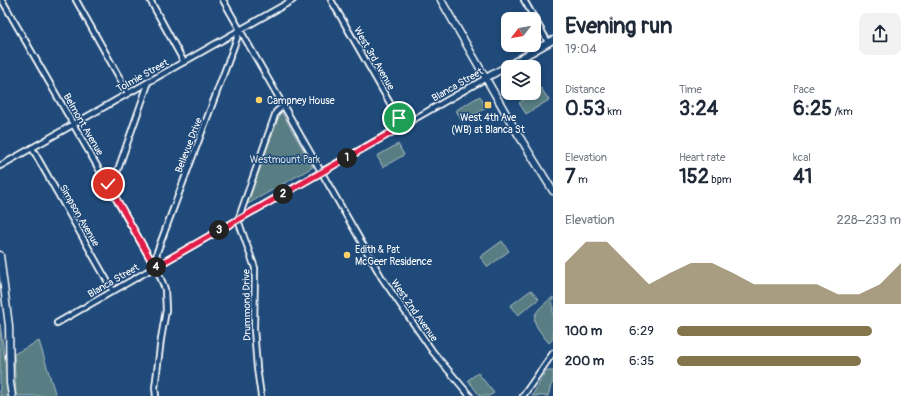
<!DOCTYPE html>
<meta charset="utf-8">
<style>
body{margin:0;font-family:Pangolin,sans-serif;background:#f2f2f3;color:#1f2937;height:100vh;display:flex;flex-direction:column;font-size:15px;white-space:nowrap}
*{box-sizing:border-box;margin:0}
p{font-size:13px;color:#747a83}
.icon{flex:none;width:22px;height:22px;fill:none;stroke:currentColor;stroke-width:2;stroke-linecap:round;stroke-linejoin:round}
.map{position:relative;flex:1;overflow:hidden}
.details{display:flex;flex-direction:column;background:#fff;width:360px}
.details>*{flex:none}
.needle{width:26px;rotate:239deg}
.tools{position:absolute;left:501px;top:12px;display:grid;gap:8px}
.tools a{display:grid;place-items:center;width:40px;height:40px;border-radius:8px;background:#fff;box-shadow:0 2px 6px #0003;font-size:20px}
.pin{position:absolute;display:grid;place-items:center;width:34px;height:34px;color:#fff;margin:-17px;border:2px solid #fff;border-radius:50%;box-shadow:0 1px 4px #0007}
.km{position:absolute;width:20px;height:20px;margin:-10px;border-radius:50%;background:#222;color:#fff;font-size:11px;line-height:20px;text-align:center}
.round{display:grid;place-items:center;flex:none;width:42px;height:42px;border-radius:8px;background:#f2f2f3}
.headline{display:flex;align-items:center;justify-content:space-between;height:68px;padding:0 12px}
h1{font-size:22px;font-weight:700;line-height:30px}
.metrics{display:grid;grid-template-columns:repeat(3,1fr);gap:6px;height:68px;padding:4px 12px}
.metrics div{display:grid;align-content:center}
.metrics b{font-size:20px;font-weight:700}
.metrics small{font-size:11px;font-weight:400}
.metrics p{font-size:11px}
.chart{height:112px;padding:8px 12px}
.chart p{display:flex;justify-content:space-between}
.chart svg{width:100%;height:72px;margin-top:4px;fill:#84754c;opacity:.7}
ul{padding:0 12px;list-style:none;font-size:13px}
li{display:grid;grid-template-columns:64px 48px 1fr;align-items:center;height:30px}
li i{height:10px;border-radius:5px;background:#84754c}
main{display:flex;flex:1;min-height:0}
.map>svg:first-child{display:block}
.green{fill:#587e83;stroke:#acbec1}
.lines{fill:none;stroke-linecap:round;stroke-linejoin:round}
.street-casing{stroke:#fff;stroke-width:8}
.secondary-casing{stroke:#fff;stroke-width:9}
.street{stroke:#1f4a7a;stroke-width:4.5}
.secondary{stroke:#1f4a7a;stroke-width:6}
.route-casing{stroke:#fff;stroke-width:8}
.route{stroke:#e11d48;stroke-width:5}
.poi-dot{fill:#ffd166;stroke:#1f4a7a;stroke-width:1.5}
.labels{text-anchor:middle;stroke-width:3;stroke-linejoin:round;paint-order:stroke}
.street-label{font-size:10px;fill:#fff;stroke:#1f4a7a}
.poi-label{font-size:10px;fill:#fff;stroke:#1f4a7a;text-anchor:start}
.park-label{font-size:10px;fill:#d5dfe0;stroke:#1f4a7a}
</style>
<main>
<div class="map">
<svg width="553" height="396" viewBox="0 0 553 396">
<rect width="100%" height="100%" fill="#1f4a7a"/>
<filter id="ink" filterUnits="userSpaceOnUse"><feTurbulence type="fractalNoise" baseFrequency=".025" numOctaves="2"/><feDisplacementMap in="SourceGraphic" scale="8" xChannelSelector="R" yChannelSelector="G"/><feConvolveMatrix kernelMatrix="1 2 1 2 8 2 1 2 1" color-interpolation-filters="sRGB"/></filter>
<g filter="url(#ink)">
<!-- green -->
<g class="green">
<polygon points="541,88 549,100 526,114 519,103"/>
<polygon points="480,96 486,108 462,122 456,110"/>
<polygon points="281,111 313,167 246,205"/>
<polygon points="398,144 404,155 383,167 377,156"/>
<polygon points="502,241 509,251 488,267 480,257"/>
<polygon points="531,290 539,299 518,315 510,306"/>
<path d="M553 297V300L552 302 553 304V339L549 343C530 320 528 316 553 297Z"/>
<polygon points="0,324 10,396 0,396"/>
<polygon points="39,341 56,396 16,396 14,354"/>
<polygon points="546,371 553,371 553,383 551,385 548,396 532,396"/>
<polygon points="478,373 494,393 489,396 480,396 468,380"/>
</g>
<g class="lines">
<defs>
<g id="street">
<polyline points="2,0 159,274 165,289 166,310 161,339 155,388 156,396"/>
<polyline points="76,0 128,93"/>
<polyline points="150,0 184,62"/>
<polyline points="223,0 382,278 433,352 470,396"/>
<polyline points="331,0 403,126"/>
<polyline points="524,0 548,42"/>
<polyline points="32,148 113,291"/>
<polyline points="0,166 293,0"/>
<polyline points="108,184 115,178 147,87 147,83"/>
<polyline points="155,267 157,252 240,30"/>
<polyline points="57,323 486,78"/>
<polyline points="261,396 257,368 254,329 255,268 238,220 276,112 283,106"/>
<polyline points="523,396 553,353"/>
</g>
<g id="secondary">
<polyline points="441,0 516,131 553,191"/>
<polyline points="486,78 553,40"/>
<polyline points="0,255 9,326 10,383 12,396"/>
</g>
</defs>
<!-- street casing -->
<use href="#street" class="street-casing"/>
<!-- secondary casing -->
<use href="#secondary" class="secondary-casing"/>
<!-- street -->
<use href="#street" class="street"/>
<!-- secondary -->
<use href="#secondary" class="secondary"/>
</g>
</g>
<g class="lines" filter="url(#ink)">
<defs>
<polyline id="route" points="108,184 155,267 403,126 399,118"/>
</defs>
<!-- route casing -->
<use href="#route" class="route-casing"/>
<!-- route -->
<use href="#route" class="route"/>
</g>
<!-- markers -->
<g class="poi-dot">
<circle cx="259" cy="100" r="4"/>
<rect x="484" y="101" width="8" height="8" rx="2"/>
<circle cx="347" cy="255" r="4"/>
</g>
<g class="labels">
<!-- street labels -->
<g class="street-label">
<text transform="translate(375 58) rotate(60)" y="4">West 3rd Avenue</text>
<text transform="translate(142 75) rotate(-29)" y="4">Tolmie Street</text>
<text transform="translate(457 84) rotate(-30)" y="4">Blanca Street</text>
<text transform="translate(84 124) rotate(60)" y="4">Belmont Avenue</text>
<text transform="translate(188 145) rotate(-69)" y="4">Bellevue Drive</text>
<text transform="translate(80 215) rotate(60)" y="4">Simpson Avenue</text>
<text transform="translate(113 280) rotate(-30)" y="4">Blanca Street</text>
<text transform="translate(246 305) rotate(-91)" y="4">Drummond Drive</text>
<text transform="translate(415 310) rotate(55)" y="4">West 2nd Avenue</text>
</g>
<!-- poi labels -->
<g class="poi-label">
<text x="267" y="104">Campney House</text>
<text x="488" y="121" text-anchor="middle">West 4th Ave<tspan x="488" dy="12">(WB) at Blanca St</tspan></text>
<text x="355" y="253">Edith &amp; Pat<tspan x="355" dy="12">McGeer Residence</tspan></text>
</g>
<!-- park labels -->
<g class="park-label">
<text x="285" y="163">Westmount Park</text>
</g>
</g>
</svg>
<div class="tools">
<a><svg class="needle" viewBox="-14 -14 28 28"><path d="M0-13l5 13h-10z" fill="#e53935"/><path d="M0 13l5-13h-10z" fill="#747a83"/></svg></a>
<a><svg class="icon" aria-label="layers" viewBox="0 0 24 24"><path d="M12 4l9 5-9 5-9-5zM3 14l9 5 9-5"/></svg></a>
</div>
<div class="pin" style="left:399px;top:118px;background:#1e9e55"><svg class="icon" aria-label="arrive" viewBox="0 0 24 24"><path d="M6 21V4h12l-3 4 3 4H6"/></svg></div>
<div class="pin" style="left:108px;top:184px;background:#d93025"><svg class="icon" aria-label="check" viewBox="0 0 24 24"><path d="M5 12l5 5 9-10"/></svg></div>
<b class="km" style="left:347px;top:158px">1</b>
<b class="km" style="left:283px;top:194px">2</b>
<b class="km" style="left:219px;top:230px">3</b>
<b class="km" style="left:156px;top:267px">4</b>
</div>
<section class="details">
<div class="headline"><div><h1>Evening run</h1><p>19:04</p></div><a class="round"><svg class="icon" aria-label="share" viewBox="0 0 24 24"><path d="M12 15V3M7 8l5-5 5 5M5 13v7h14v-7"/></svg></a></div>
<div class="metrics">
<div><p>Distance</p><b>0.53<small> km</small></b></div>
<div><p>Time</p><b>3:24</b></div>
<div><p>Pace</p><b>6:25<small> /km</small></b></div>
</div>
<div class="metrics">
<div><p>Elevation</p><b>7<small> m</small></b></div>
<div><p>Heart rate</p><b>152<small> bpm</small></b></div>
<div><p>kcal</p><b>41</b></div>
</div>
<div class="chart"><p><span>Elevation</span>228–233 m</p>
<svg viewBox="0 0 160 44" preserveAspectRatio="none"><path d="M0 44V19L10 6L20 6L30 19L40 32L50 25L60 19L70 19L80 25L90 32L100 32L110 32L120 32L130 38L140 38L150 32L160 19V44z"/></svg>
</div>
<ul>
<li><b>100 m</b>6:29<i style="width:87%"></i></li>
<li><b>200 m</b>6:35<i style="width:82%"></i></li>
</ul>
</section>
</main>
